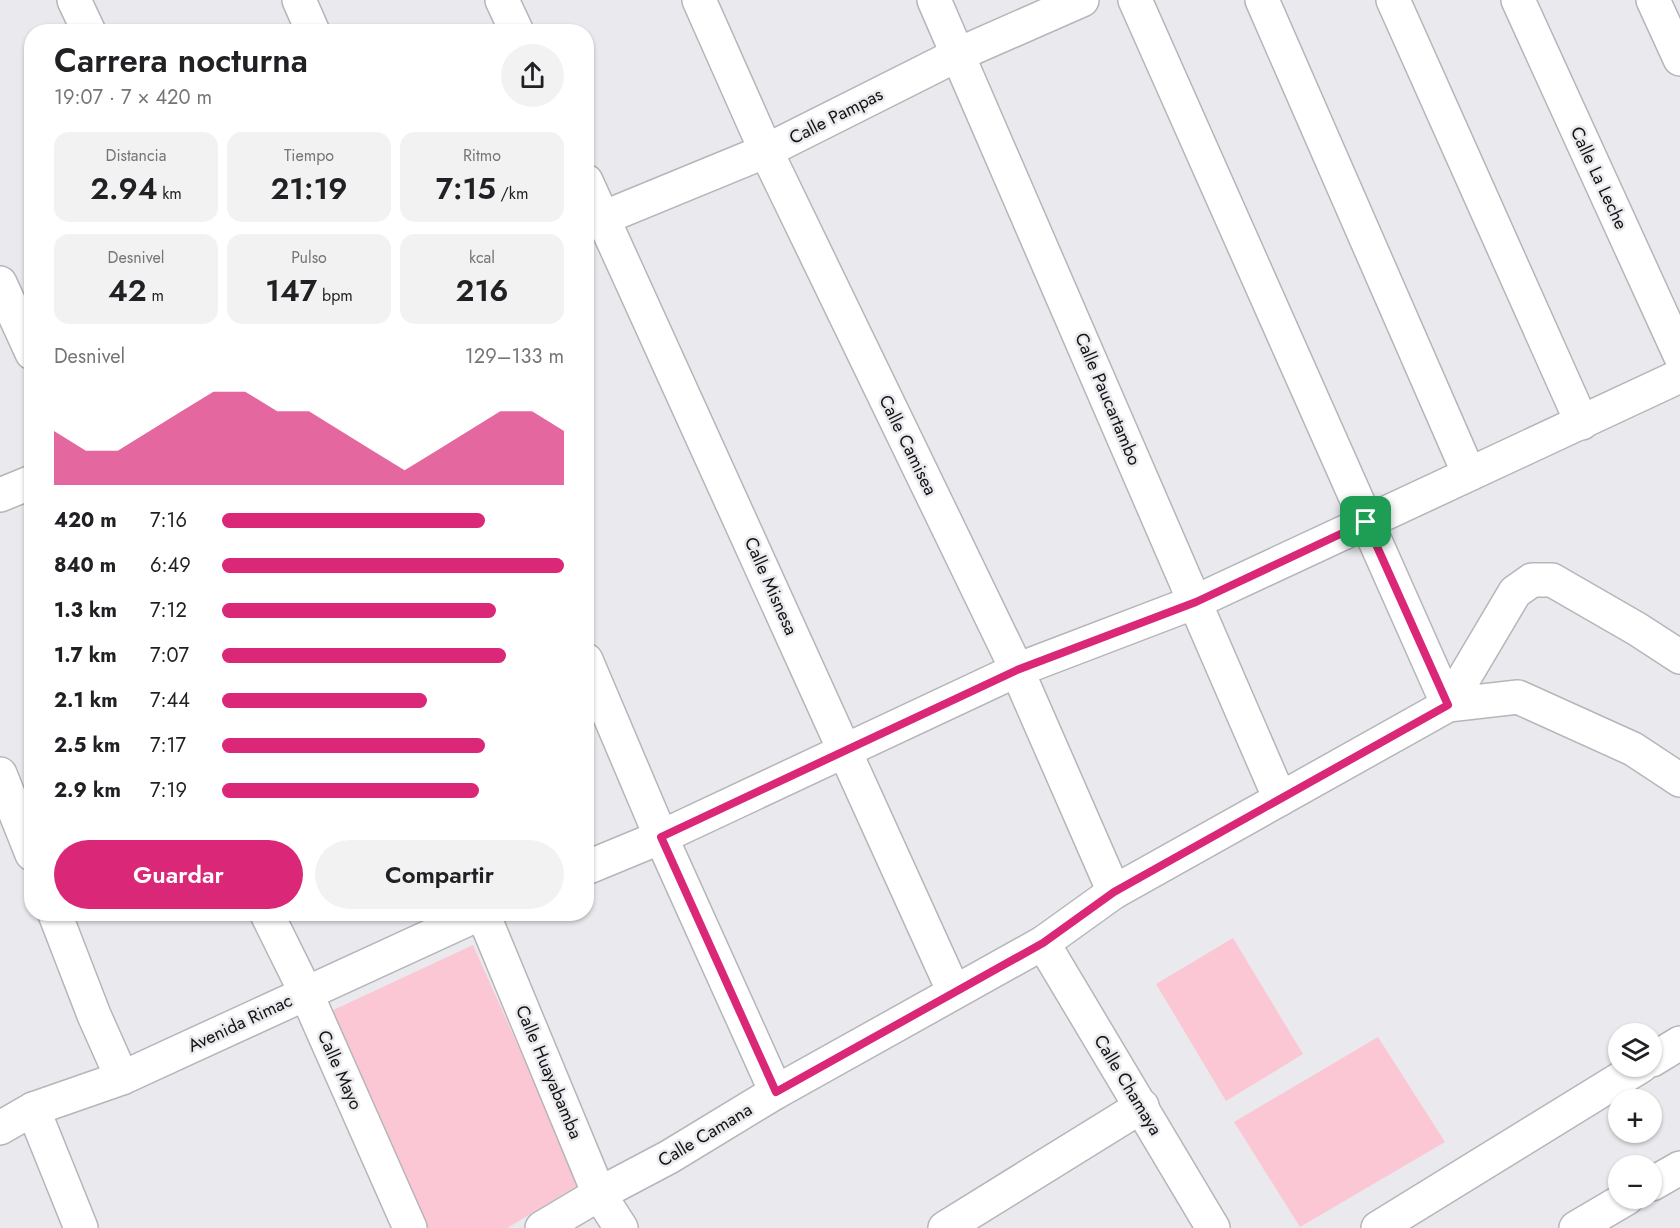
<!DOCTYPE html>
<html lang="es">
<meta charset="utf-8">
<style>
body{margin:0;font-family:Jost,sans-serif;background:#f2f2f2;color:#202124;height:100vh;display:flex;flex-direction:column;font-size:22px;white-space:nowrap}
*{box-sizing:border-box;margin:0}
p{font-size:20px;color:#757577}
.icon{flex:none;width:33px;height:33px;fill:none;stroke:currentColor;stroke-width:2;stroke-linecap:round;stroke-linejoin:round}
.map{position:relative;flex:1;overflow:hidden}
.details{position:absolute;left:24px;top:24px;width:570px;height:897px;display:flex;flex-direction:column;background:#fff;border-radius:24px;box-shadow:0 2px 4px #0004}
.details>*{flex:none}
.controls{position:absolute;left:1608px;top:1023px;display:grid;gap:12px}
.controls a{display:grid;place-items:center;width:54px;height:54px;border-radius:50%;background:#fff;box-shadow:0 2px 4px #0004;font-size:30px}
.pin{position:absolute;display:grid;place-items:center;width:51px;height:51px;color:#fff;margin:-26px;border-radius:12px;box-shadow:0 3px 9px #0006}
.round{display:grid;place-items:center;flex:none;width:63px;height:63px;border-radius:32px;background:#f2f2f2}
.headline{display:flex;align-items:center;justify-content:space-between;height:102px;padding:0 30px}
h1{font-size:33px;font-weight:600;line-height:45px}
.stats{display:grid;grid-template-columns:repeat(3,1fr);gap:9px;height:102px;padding:6px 30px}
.stats div{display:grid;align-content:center;border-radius:15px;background:#f2f2f2;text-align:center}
.stats b{font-size:30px;font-weight:600}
.stats small{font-size:16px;font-weight:400}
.stats p{font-size:16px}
.chart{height:168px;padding:12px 30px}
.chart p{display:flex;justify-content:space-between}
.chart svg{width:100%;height:108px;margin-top:6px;fill:#db2777;opacity:.7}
.button{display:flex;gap:12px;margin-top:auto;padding:12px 30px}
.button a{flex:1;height:69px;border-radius:36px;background:#db2777;color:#fff;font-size:24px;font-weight:600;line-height:69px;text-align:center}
.button a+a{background:#f2f2f2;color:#202124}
ul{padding:0 30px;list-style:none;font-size:20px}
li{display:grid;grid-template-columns:96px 72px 1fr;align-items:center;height:45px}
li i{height:15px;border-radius:8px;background:#db2777}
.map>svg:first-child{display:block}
.green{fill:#fcc7d5}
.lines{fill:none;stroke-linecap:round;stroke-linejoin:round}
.minor-casing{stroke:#b6b5b9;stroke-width:36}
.minor{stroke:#fff;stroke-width:33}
.route-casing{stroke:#fff;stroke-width:12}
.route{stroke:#db2777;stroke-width:8}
.labels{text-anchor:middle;stroke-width:5;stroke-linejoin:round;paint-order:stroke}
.street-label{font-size:18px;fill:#141415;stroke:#eae9ed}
</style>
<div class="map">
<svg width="1680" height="1228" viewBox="0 0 1680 1228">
<rect width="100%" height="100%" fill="#eae9ed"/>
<!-- green -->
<g class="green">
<polygon points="1233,938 1303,1054 1226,1101 1156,984"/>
<polygon points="473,945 580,1184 507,1228 420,1228 329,1012"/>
<polygon points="1378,1037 1445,1142 1300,1227 1234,1122"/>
</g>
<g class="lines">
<defs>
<g id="minor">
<polyline points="74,0 89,32"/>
<polyline points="299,0 313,32"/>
<polyline points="502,0 517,32"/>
<polyline points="699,0 766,151 1017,670 1114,892"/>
<polyline points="934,0 1280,799"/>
<polyline points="1135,0 1448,705"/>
<polyline points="1262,0 1469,474"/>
<polyline points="1393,0 1582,423"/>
<polyline points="1518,0 1680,355"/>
<polyline points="1653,0 1680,59"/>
<polyline points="586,181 954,992"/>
<polyline points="586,225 766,151 959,54 1082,0"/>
<polyline points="0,283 32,353"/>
<polyline points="0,495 32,482"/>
<polyline points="586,660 661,837 776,1092"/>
<polyline points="1448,705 1515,592 1532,580 1552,580 1637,629 1680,657"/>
<polyline points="0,774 32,854"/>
<polyline points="586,868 661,837 1017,670 1195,602 1680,376"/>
<polyline points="55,914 94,1015 122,1078"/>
<polyline points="267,914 306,993 410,1228"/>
<polyline points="483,914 599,1194 621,1228"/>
<polyline points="1043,943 1213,1228"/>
<polyline points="1652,1060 1680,1043"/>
<polyline points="33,1109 81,1228"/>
<polyline points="0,1128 33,1109 122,1078 479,914"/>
<polyline points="1652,1184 1680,1168"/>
<polyline points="542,1228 599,1194 669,1157 776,1092 1043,943 1114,892 1448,705 1518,697 1633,749 1680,780"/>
<polyline points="945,1228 1142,1106"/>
<polyline points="1378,1228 1641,1066"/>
<polyline points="1576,1228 1627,1198"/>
</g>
</defs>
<!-- minor casing -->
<use href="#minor" class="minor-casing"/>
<!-- minor -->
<use href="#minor" class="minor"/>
</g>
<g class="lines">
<defs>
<polygon id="route" points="1366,522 1448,705 1114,892 1043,943 776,1092 661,837 1017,670 1196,602"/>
</defs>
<!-- route casing -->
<use href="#route" class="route-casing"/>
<!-- route -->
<use href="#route" class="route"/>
</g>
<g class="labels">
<!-- street labels -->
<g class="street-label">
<text transform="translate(836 116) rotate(-27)" y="6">Calle Pampas</text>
<text transform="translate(1599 178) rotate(65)" y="6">Calle La Leche</text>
<text transform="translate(1108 399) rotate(67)" y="6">Calle Paucartambo</text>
<text transform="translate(908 445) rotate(64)" y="6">Calle Camisea</text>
<text transform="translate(771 586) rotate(66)" y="6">Calle Misnesa</text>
<text transform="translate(240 1023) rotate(-25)" y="6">Avenida Rimac</text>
<text transform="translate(340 1070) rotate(66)" y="6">Calle Mayo</text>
<text transform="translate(549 1072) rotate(67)" y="6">Calle Huayabamba</text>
<text transform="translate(1128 1085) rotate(59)" y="6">Calle Chamaya</text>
<text transform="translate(705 1135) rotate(-31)" y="6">Calle Camana</text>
</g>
</g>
</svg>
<div class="controls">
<a><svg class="icon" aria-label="layers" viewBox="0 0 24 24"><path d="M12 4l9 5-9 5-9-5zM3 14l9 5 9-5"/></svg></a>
<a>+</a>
<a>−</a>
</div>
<div class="pin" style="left:1366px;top:522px;background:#1e9e55"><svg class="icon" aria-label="arrive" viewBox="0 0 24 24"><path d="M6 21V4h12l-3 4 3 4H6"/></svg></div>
<section class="details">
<div class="headline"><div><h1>Carrera nocturna</h1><p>19:07 · 7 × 420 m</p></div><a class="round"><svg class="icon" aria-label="share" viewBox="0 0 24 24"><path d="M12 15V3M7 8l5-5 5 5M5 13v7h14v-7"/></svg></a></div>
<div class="stats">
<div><p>Distancia</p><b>2.94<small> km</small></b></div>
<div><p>Tiempo</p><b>21:19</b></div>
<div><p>Ritmo</p><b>7:15<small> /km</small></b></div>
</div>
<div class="stats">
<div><p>Desnivel</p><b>42<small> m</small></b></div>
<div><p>Pulso</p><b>147<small> bpm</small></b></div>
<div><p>kcal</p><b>216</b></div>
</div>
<div class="chart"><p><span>Desnivel</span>129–133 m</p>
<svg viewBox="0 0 160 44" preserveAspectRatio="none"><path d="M0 44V22L10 30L20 30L30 22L40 14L50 6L60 6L70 14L80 14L90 22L100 30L110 38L120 30L130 22L140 14L150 14L160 22V44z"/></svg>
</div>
<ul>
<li><b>420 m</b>7:16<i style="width:77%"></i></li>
<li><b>840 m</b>6:49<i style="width:100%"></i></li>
<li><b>1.3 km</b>7:12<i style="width:80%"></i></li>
<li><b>1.7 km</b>7:07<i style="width:83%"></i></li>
<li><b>2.1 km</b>7:44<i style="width:60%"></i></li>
<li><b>2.5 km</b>7:17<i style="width:77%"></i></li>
<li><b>2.9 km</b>7:19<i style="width:75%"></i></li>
</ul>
<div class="button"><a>Guardar</a><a>Compartir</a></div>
</section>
</div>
